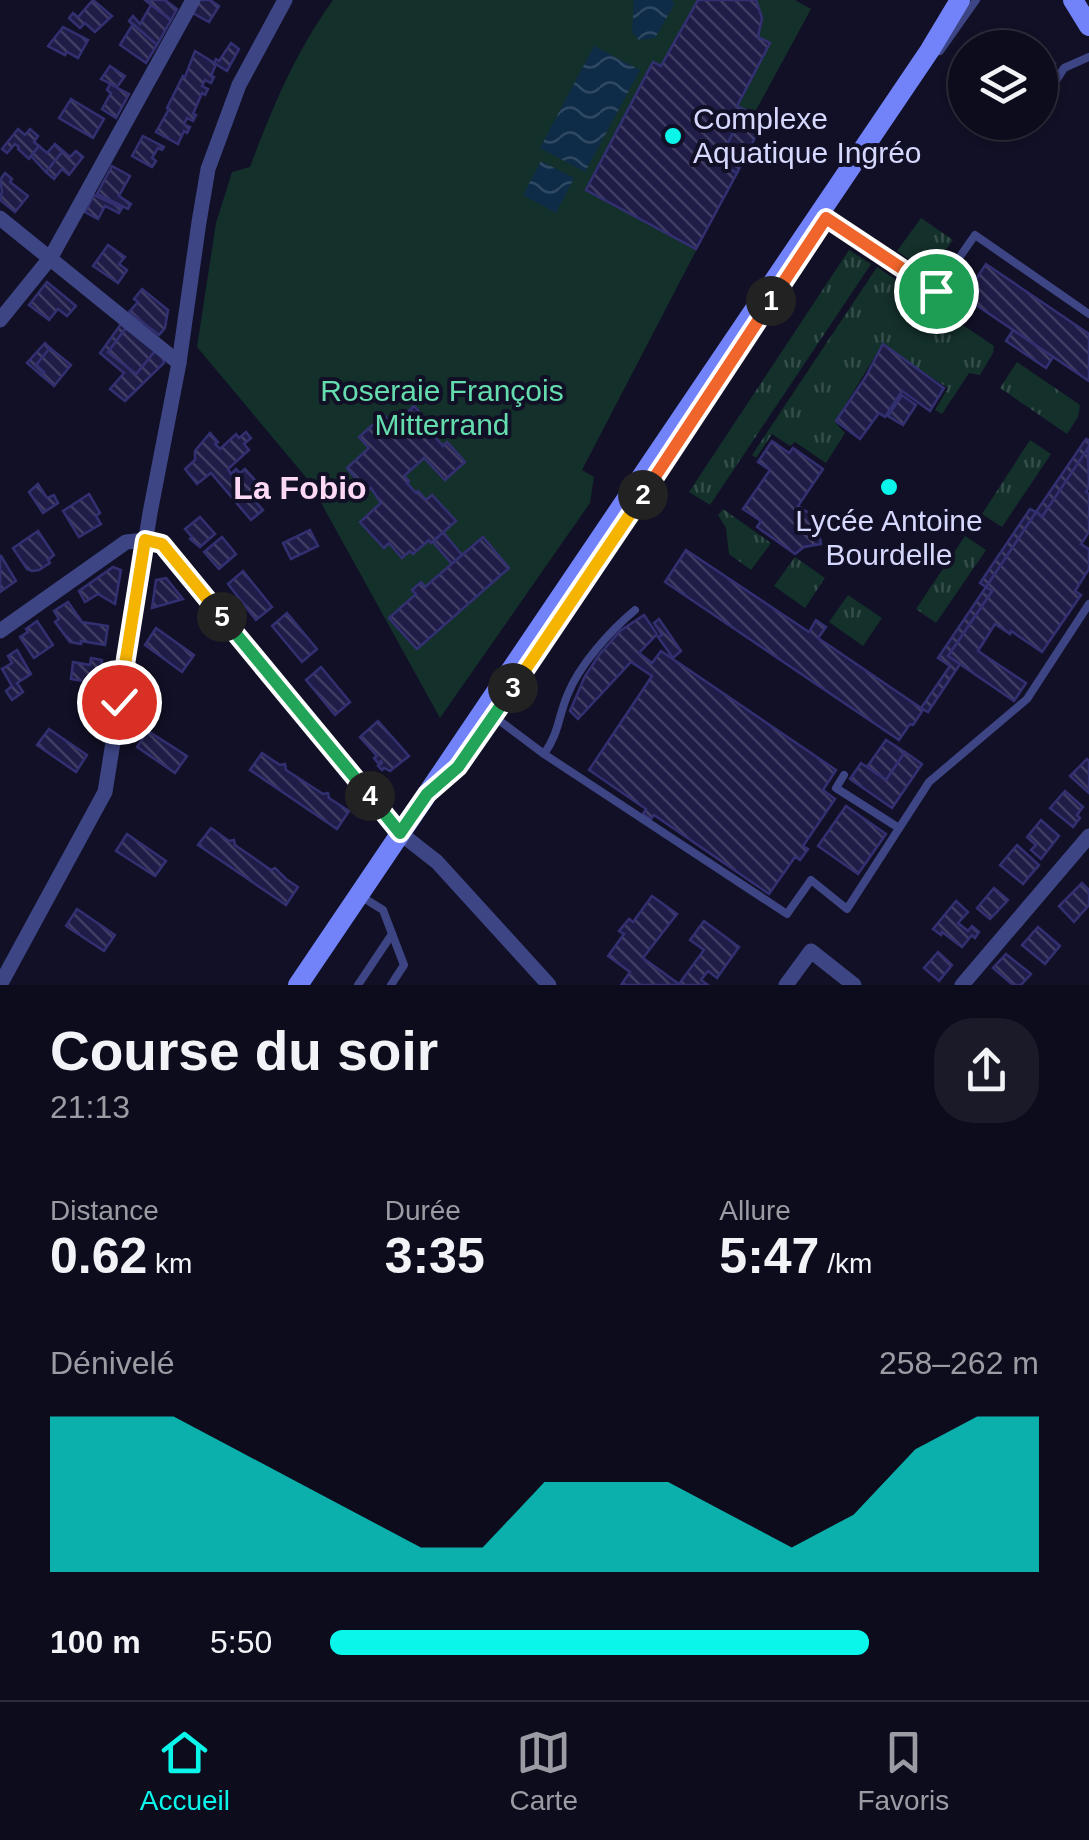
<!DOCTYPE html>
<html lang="fr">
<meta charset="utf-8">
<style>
body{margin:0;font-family:Helvetica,sans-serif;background:#1b1a29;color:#f1f3f6;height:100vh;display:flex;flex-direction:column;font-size:38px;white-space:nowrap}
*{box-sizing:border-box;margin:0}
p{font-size:32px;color:#9a9ba3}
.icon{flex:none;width:55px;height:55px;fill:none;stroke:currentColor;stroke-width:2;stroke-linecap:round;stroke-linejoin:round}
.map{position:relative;height:985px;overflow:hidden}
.drawer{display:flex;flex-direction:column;background:#0d0c1c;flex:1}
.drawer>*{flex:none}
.controls{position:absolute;left:948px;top:30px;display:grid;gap:20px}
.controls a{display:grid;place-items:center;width:110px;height:110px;border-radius:50%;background:#0d0c1c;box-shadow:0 2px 8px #0004,0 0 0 2px #2d2c3b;font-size:50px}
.pin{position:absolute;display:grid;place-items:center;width:85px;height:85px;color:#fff;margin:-42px;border:5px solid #fff;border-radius:50%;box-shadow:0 2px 10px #0007}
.km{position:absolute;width:50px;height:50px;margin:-25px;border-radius:50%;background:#222;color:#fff;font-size:28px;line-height:50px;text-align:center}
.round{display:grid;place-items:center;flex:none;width:105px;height:105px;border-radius:40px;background:#1b1a29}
.headline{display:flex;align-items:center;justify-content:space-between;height:170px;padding:0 50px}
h1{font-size:55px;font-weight:700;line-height:75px}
.stats{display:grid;grid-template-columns:repeat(3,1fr);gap:15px;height:170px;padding:10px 50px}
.stats div{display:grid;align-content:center}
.stats b{font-size:50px;font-weight:700}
.stats small{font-size:28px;font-weight:400}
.stats p{font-size:28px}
.chart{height:280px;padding:20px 50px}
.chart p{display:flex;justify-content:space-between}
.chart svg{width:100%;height:180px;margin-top:10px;fill:#0bf6eb;opacity:.7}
ul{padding:0 50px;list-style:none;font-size:32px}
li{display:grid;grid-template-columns:160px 120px 1fr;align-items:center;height:75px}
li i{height:25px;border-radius:12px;background:#0bf6eb}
.menu{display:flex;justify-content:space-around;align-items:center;height:140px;border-top:2px solid #2d2c3b;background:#0d0c1c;font-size:28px;color:#9a9ba3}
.menu a{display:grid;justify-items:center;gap:5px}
.menu .on{color:#0bf6eb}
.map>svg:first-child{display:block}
.grass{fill:url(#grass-tufts)}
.green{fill:#14302b}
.water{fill:url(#water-waves)}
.building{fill:url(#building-back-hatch);stroke:#333072;stroke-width:2.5}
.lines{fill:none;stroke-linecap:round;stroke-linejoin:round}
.service{stroke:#3d4584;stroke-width:8}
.minor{stroke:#3d4584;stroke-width:15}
.secondary{stroke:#7283fa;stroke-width:20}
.split-1-casing{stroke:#fff;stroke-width:20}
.split-2-casing{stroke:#fff;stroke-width:20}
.split-3-casing{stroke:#fff;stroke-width:20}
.split-4-casing{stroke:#fff;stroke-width:20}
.split-5-casing{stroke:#fff;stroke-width:20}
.split-6-casing{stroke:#fff;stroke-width:20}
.split-1{stroke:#f0652b;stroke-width:12}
.split-2{stroke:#f0652b;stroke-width:12}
.split-3{stroke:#f5b400;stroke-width:12}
.split-4{stroke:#22a559;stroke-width:12}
.split-5{stroke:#22a559;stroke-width:12}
.split-6{stroke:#f5b400;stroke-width:12}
.poi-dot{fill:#0bf6eb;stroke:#111026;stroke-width:4}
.labels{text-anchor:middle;stroke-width:8;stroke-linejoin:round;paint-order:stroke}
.poi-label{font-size:30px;fill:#d7d8fe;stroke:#111026;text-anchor:start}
.park-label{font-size:30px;fill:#65dcad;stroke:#111026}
.neighbourhood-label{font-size:32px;font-weight:bold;fill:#fed9f6;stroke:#111026}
</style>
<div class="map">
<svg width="1089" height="985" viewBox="0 0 1089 985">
<defs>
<pattern id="grass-tufts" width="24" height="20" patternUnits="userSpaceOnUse" patternTransform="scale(2.5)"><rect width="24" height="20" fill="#14302b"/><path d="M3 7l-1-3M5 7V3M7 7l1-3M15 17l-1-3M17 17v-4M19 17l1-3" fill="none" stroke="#354d4b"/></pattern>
<pattern id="water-waves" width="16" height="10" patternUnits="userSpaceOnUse" patternTransform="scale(2.5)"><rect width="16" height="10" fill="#0e2b47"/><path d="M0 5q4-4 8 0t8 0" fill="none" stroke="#304963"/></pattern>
<pattern id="building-back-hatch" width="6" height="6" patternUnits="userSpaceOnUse" patternTransform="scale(2.5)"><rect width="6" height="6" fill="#1f1d47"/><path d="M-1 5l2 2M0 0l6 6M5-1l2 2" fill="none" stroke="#3f3d63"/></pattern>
</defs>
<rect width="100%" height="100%" fill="#111026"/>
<!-- grass -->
<g class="grass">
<polygon points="921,218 953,240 929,274 897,251"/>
<polygon points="849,250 871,264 710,505 689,492"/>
<polygon points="877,267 994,346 993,353 980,375 969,373 942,414 935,410 948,388 882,345 835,422 845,433 826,463 795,442 790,446 772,434 756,458 752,455"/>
<polygon points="1017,362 1080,405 1078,417 1067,434 1000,388"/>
<polygon points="1030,440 1051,454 1002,527 982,514"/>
<polygon points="723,509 771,543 751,570 729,554 726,528 718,515"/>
<polygon points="965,536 986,550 936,623 916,609"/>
<polygon points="795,557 825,578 805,608 774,586"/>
<polygon points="848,595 882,618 863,646 829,622"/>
</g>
<!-- green -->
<path class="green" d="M333 0H795L811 9 754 114 764 120 582 470 594 477 590 503 440 718 309 481 197 347 216 223 232 172 250 167C272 108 296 51 333 0Z"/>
<!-- water -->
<g class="water">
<polygon points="634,0 671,0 675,3 655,38 639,40 632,32"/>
<polygon points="594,46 640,70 585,172 540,148"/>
<polygon points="541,161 574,178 556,213 523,195"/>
</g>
<!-- building -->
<g class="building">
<polygon points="93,0 112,16 95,32 85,23 80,28 69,18 73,13 78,17"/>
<polygon points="145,0 165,0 177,9 171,20"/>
<polygon points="198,0 210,0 219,6 209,22 191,12"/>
<polygon points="698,0 756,0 762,18 758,37 770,43 737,106 745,110 718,162 737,173 696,249 586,190 653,62 661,66"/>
<polygon points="151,5 171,20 157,45 129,21 133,16 140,24"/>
<polygon points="133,24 157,45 146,63 120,45"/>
<polygon points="63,27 88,40 78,58 67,52 65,55 48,46"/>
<polygon points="231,43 239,49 227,71 214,63 216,59 219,61"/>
<polygon points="195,51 216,64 211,76 214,77 211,83 205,80 202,86 208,89 205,95 202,93 193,114 196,115 193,121 187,118 184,124 190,127 187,133 184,131 178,144 156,132 169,109 167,108 183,76 185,77"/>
<polygon points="1040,52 1055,63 1040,85"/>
<polygon points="110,66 125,76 117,87 101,79"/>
<polygon points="110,84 129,94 116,118 102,109 111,93 107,90"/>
<polygon points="71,99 104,119 93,138 59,118"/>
<polygon points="745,110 764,120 737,173 718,162"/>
<polygon points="18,129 25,135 30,129 38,136 34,142 39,146 29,159 18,149 19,147 15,144 7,153 2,149"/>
<polygon points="143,136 164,147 162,150 158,148 152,158 156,161 152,167 132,156"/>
<polygon points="55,144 63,151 46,172 31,156 39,146 47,153"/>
<polygon points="63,151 70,157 76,151 83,157 69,175 62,169 54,179 46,172"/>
<polygon points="112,166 130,176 119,196 131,204 128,209 97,194"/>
<polygon points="5,173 12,179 10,182 28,196 15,212 0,200 2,191 0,180"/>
<polygon points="94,195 122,208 119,213 105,206 98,219 85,212"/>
<polygon points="108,245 125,257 119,264 127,270 118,283 93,266"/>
<polygon points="986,264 1089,334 1089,381 964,297"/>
<polygon points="47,282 76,306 67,316 58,309 49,320 29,305"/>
<polygon points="142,289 168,310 165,328 159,335 129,312 138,302 134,299"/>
<polygon points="121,324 126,328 108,352 136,374 155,351 162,356 164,363 125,401 110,389 124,373 100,353"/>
<polygon points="126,328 155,351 136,374 108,352"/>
<polygon points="1013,330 1053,357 1046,368 1006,341"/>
<polygon points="45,343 50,348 36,365 44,372 41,375 27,363"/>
<polygon points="883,344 944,388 930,411 902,391 885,417 879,413 860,439 836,421 865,378"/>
<polygon points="50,348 71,365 54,386 41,375 44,372 36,365"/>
<polygon points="902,395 916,405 903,425 888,416"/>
<polygon points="414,406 434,428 430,431 443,446 447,442 465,462 445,480 424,458 404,476 409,481 407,483 416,493 418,491 426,500 432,495 456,521 431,543 429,540 413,554 410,551 402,558 389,543 384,548 360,522 381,503 371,488 367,491 347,468 369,448 359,437 377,421 384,415 393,426"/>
<polygon points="246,432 251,438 244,444 249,450 228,469 231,474 236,469 240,473 245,469 265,491 254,500 263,510 251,520 211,473 197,484 185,469 195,460 195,451 210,433 218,442 215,444 220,449 236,434 239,438"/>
<polygon points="1086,439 1089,440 1089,449 1042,517 1036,512"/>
<polygon points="772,441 789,453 793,448 823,469 798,506 822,522 818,527 821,544 804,547 795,554 757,527 761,521 743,509 770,470 758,462"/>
<polygon points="1088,448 1089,487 1086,492 1089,494 1089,532 1081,544 1089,549 1089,569 1075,591 1081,595 1042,652 1011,631 1010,634 995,624 978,651 1026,683 1014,701 948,656 992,591 986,587 1036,512 1042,517"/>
<polygon points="38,484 47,498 54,495 58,503 43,513 29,492"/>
<polygon points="89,494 100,513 96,516 101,524 79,537 63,511"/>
<polygon points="1030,509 1036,512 986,587 980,583"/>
<polygon points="200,517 215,534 200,547 190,539 192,537 185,529"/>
<polygon points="310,530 318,546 291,559 283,543"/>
<polygon points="38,531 54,555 48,560 50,563 39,570 32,571 27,569 13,548"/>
<polygon points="443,532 462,555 452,564 433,542"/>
<polygon points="222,537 236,554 219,569 204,552"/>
<polygon points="483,537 509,568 417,649 389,618 416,594 412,590 421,582 425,587"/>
<polygon points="686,550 809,632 816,620 826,627 818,638 921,708 923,710 913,725 910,724 899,740 665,582"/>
<polygon points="1,556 16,581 0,592 0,557"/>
<polygon points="113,567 121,570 115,604 98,594 85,602 79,591"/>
<polygon points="243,571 272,607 256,620 228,584"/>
<polygon points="166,578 183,599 152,608 156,580"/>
<polygon points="986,587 992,591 948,656 960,664 928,712 921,708 950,666 938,658"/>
<polygon points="68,602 82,622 108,626 105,645 81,641 81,644 70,642 55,622 59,619 54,611"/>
<polygon points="287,613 317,649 302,662 272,626"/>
<polygon points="644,615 657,634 639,653 652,663 661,651 836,770 823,790 835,799 803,846 808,849 800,860 795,857 769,894 654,815 651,819 643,814 646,809 589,770 652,676 631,662 578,719 570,711 585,676 599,655 620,631"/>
<polygon points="659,619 681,651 673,658 658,637 662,635 654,623"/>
<polygon points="37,621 53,645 34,658 20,637 28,632 26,629"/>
<polygon points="156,628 194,655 182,672 145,645"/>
<polygon points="17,650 31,674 17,683 23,692 12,700 6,691 12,686 2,669 12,663 8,656"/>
<polygon points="91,658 102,660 98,688 89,687 89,682 71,679 73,662 90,665"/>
<polygon points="321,667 350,702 335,715 306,680"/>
<polygon points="378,721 409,756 390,771 384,768 382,770 378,766 382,763 381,761 378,763 374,758 377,756 360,737"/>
<polygon points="49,729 87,755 76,772 37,745"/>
<polygon points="148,731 187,756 175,773 137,747"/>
<polygon points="886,740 905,752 886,780 867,767"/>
<polygon points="905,752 922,764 892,808 850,779 861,763 886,780"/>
<polygon points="262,753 280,765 285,764 286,770 323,794 328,793 329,798 349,811 337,829 250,770"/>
<polygon points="1087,759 1089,761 1089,793 1070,776"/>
<polygon points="1065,791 1083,807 1077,815 1080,818 1073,827 1050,808"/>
<polygon points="846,806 886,834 858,874 818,846"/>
<polygon points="1041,820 1059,836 1041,859 1031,850 1036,845 1027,837"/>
<polygon points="211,828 229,841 234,840 235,845 271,870 275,868 286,879 298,887 286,905 198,845"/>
<polygon points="127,834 166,861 155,876 116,851"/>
<polygon points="1017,845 1039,865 1023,884 1000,865"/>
<polygon points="1082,883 1089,890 1089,905 1074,922 1059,906"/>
<polygon points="994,888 1008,900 990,919 977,908"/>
<polygon points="652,896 677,914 643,958 679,984 704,950 690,940 704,921 739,947 717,978 708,971 701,980 708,985 621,985 630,972 608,956 624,934 619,931 629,919 633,922"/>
<polygon points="956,901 968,912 958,923 968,931 972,926 979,932 975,938 972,935 962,947 942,932 941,935 933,929"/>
<polygon points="77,909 115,935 104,951 66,926"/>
<polygon points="1038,927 1060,946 1045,964 1022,945"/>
<polygon points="938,952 952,965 939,981 924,968"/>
<polygon points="1006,954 1031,974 1021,985 1013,985 993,968"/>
</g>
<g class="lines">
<!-- service -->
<g class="service">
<polyline points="940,51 976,0"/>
<polyline points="1040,106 1064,68 1089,57"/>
<polyline points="1016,135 1029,122"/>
<polyline points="820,213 936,291 975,235 1089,314"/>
<polyline points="492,715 544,754 787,914 811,880 847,909 929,782 1027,699 1089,604"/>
<path d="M544 754C559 733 558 718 567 696 579 665 610 631 635 610"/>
<polyline points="449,775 458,767 494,716 715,386"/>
<polyline points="844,775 836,788 899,828"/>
<polyline points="359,895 383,910 404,965 391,985"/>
<polyline points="358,985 392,934"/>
</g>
<!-- minor -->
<g class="minor">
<polyline points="0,218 179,363"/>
<polyline points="0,320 51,257 193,0"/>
<polyline points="0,631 126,542 145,540 162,544 400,833 437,862 549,985"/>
<polyline points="0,985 105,792 150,513 179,363 199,222 208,169 239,85 285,0"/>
<polyline points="786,985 811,951 854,985"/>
<polyline points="962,985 1089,836"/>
</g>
<!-- secondary -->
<g class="secondary">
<polyline points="1073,0 1089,26"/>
<polyline points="298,985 930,50 960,0"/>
</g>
</g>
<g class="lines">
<defs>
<polyline id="split-1" points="771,301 826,218 936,291"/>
<polyline id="split-2" points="643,495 771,301"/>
<polyline id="split-3" points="513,688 643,495"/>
<polyline id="split-4" points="370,796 400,833 427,794 458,767 513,688"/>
<polyline id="split-5" points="222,617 370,796"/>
<polyline id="split-6" points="119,702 145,540 162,544 222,617"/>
</defs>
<!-- split-1 casing -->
<use href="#split-1" class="split-1-casing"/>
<!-- split-2 casing -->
<use href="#split-2" class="split-2-casing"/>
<!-- split-3 casing -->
<use href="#split-3" class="split-3-casing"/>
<!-- split-4 casing -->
<use href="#split-4" class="split-4-casing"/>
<!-- split-5 casing -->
<use href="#split-5" class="split-5-casing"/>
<!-- split-6 casing -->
<use href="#split-6" class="split-6-casing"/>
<!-- split-1 -->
<use href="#split-1" class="split-1"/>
<!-- split-2 -->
<use href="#split-2" class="split-2"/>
<!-- split-3 -->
<use href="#split-3" class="split-3"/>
<!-- split-4 -->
<use href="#split-4" class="split-4"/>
<!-- split-5 -->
<use href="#split-5" class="split-5"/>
<!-- split-6 -->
<use href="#split-6" class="split-6"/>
</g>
<!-- markers -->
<g class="poi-dot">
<circle cx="673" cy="136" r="10"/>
<circle cx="889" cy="487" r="10"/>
</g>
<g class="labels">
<!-- poi labels -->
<g class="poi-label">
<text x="693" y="129">Complexe<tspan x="693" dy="34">Aquatique Ingréo</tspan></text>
<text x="889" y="531" text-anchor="middle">Lycée Antoine<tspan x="889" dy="34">Bourdelle</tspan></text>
</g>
<!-- park labels -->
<g class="park-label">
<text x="442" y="401">Roseraie François<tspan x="442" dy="34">Mitterrand</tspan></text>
</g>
<!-- neighbourhood labels -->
<g class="neighbourhood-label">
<text x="300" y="499">La Fobio</text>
</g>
</g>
</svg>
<div class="controls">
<a><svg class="icon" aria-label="layers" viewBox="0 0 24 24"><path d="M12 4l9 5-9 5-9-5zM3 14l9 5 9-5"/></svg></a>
</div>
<div class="pin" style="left:936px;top:291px;background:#1e9e55"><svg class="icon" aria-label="arrive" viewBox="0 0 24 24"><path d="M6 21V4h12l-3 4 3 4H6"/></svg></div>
<div class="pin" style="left:119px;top:702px;background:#d93025"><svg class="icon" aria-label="check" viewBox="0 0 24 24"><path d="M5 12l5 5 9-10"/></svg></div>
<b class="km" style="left:771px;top:301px">1</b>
<b class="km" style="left:643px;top:495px">2</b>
<b class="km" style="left:513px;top:688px">3</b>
<b class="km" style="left:370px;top:796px">4</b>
<b class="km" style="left:222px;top:617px">5</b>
</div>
<section class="drawer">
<div class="headline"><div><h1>Course du soir</h1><p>21:13</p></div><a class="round"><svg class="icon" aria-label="share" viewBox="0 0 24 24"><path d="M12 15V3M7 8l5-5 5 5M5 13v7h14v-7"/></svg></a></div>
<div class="stats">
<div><p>Distance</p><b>0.62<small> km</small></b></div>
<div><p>Durée</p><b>3:35</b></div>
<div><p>Allure</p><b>5:47<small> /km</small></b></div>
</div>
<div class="chart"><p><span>Dénivelé</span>258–262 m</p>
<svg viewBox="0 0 160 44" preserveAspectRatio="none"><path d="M0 44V6L10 6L20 6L30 14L40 22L50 30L60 38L70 38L80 22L90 22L100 22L110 30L120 38L130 30L140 14L150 6L160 6V44z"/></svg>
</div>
<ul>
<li><b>100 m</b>5:50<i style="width:76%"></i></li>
</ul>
</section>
<nav class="menu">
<a class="on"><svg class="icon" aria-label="home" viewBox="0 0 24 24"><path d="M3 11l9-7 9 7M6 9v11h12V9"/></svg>Accueil</a>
<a><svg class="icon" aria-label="map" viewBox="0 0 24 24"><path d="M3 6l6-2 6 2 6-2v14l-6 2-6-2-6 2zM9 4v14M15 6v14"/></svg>Carte</a>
<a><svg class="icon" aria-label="saved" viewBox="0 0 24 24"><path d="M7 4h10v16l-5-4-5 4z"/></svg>Favoris</a>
</nav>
